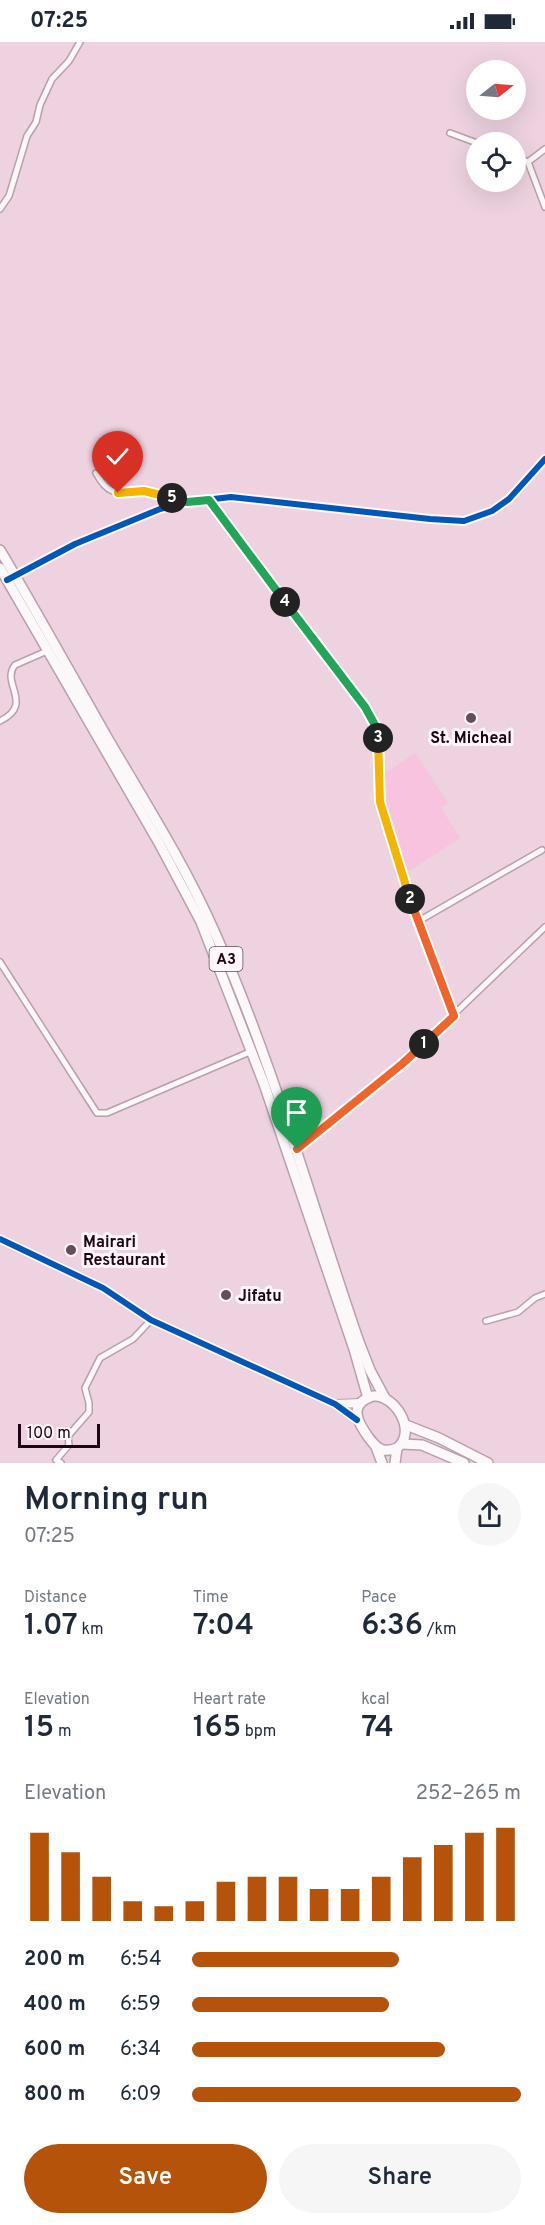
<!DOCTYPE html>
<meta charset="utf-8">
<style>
body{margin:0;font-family:Overpass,sans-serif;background:#f6f6f7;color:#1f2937;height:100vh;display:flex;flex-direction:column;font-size:22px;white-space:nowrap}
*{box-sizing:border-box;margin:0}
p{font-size:20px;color:#747a83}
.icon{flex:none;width:33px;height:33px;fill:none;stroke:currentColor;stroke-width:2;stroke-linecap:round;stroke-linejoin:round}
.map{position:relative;height:1421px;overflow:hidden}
.panel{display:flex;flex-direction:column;background:#fff;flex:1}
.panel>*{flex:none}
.needle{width:39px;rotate:73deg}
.tools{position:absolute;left:466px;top:18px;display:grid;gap:12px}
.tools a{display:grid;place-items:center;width:60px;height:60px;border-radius:50%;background:#fff;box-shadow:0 6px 24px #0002;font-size:30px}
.scale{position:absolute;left:18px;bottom:15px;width:82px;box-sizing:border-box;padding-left:6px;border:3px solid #1e0414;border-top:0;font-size:16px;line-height:21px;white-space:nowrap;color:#1e0414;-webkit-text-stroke:4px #fef6fa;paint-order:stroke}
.pin{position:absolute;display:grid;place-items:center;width:51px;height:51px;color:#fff;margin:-62px -26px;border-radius:50% 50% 50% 0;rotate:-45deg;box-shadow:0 0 6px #0007}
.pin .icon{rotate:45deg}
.km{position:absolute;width:30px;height:30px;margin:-15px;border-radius:50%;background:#222;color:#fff;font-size:16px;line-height:30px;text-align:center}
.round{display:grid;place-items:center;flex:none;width:63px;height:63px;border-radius:32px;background:#f6f6f7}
.head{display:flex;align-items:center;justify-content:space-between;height:102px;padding:0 24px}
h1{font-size:33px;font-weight:600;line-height:45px}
.metrics{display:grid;grid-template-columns:repeat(3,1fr);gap:9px;height:102px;padding:6px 24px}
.metrics div{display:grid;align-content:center}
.metrics b{font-size:30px;font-weight:600}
.metrics small{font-size:16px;font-weight:400}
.metrics p{font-size:16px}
.chart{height:168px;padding:12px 24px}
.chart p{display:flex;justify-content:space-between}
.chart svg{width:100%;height:108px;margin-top:6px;stroke:#b45309;stroke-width:6}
.primary-button{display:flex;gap:12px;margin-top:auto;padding:12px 24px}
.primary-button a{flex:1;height:69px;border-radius:36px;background:#b45309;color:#fff;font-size:24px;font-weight:600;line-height:69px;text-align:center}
.primary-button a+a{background:#f6f6f7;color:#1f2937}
ul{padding:0 24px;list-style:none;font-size:20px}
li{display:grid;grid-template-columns:96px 72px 1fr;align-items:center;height:45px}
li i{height:15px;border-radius:8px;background:#b45309}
.status{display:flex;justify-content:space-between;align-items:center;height:42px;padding:0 30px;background:#fff;direction:ltr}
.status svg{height:16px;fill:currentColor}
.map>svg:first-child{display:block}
.built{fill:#f7c3de}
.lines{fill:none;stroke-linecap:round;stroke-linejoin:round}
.street-casing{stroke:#b99fad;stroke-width:8}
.secondary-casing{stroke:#b99fad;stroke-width:10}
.highway-casing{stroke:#b99fad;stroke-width:12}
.street{stroke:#fcf8fa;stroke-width:5}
.secondary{stroke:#fcf8fa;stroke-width:8}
.highway{stroke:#fcf8fa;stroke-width:9}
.cycleway-casing{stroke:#fef6fa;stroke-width:10}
.cycleway{stroke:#0057b8;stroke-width:6}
.split-1-casing{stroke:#fff;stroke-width:12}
.split-2-casing{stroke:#fff;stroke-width:12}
.split-3-casing{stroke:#fff;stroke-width:12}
.split-4-casing{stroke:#fff;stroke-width:12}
.split-5-casing{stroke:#fff;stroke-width:12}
.split-6-casing{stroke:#fff;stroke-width:12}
.split-1{stroke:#f0652b;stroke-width:8}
.split-2{stroke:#f0652b;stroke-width:8}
.split-3{stroke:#f5b400;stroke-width:8}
.split-4{stroke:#22a559;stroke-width:8}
.split-5{stroke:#22a559;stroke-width:8}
.split-6{stroke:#f5b400;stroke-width:8}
.poi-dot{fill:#674c5b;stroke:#fef6fa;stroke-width:2}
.labels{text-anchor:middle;stroke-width:6;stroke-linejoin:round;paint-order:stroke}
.shield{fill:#fef6fa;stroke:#614d59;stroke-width:1.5}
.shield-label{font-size:15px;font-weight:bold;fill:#1e0414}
.poi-label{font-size:16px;font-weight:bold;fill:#1e0414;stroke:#fef6fa;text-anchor:start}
</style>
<div class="status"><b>07:25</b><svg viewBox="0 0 49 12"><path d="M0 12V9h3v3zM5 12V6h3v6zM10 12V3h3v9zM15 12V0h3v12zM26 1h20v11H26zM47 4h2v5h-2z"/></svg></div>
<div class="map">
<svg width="545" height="1421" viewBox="0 0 545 1421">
<rect width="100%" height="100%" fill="#eed2e0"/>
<!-- built -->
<polygon class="built" points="415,711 448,761 441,766 460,796 406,831 382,757 382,733"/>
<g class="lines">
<defs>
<g id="street">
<polyline points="450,91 477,101"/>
<polyline points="545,107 528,120 545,165"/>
<polyline points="516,115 528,120"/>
<polyline points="0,167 9,154 27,94 36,80 40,63 52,37 69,19 80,0"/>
<path d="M96 431C113 462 123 445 149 450 161 452 173 456 186 459"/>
<polyline points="209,458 365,665 375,683 379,700 380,760 417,880 454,974"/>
<polyline points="14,535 75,502 160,467 187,460 231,455 430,477 464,479 492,469 509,457 545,417"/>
<path d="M0 679C35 662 0 641 15 623L47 609"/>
<polyline points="417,880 542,808"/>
<polyline points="0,920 97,1071 107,1071 252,1009"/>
<polyline points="297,1107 402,1022 545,885"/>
<polyline points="486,1279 518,1270 535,1256 545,1252"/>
<polyline points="61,1421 56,1418 69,1403 68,1394 89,1370 89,1361 85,1346 100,1316 133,1297 151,1278"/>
</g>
<g id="secondary">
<polyline points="0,1197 103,1246 151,1278 335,1362 357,1378"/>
<polyline points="336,1362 361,1361"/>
</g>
<g id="highway">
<path d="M0 508C37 570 72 634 108 697 145 760 185 823 215 891 274 1023 312 1164 359 1300L370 1328 385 1356"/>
<polyline points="0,526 159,801 201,880 264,1042 354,1307 368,1356"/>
<path d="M373 1354C395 1352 418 1390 397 1406 392 1408 388 1409 383 1408 376 1406 373 1401 369 1396 358 1381 347 1362 373 1354Z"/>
<polyline points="406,1383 439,1396 488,1421"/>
<polyline points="402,1402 422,1403 464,1421"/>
<polyline points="376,1405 382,1421"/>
<polyline points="395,1421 397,1406"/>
</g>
</defs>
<!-- street casing -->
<use href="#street" class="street-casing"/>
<!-- secondary casing -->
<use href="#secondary" class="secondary-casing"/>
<!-- highway casing -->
<use href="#highway" class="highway-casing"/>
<!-- street -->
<use href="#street" class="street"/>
<!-- secondary -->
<use href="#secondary" class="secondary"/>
<!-- highway -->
<use href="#highway" class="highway"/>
<defs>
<g id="cycleway">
<polyline points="209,458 365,665 375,683 379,700 380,760 417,880 454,974"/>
<polyline points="7,538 75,502 160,467 187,460 231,455 430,477 464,479 492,469 509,457 545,417"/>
<polyline points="0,1197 103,1246 151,1278 335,1362 357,1378"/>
</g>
</defs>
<!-- cycleway casing -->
<use href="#cycleway" class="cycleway-casing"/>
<!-- cycleway -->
<use href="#cycleway" class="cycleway"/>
</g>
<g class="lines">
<defs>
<polyline id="split-1" points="297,1107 402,1022 424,1002"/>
<polyline id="split-2" points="410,857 454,974 424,1002"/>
<polyline id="split-3" points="378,696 380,760 410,857"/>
<polyline id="split-4" points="285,560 365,665 375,683 378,696"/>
<polyline id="split-5" points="172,456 187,460 209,458 285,560"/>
<polyline id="split-6" points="118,451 144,449 172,456"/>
</defs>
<!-- split-1 casing -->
<use href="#split-1" class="split-1-casing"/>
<!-- split-2 casing -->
<use href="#split-2" class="split-2-casing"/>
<!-- split-3 casing -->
<use href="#split-3" class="split-3-casing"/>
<!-- split-4 casing -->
<use href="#split-4" class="split-4-casing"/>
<!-- split-5 casing -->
<use href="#split-5" class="split-5-casing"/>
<!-- split-6 casing -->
<use href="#split-6" class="split-6-casing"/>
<!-- split-1 -->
<use href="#split-1" class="split-1"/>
<!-- split-2 -->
<use href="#split-2" class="split-2"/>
<!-- split-3 -->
<use href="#split-3" class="split-3"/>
<!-- split-4 -->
<use href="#split-4" class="split-4"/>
<!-- split-5 -->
<use href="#split-5" class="split-5"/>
<!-- split-6 -->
<use href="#split-6" class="split-6"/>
</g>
<!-- markers -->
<g class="poi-dot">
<circle cx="471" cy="676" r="6"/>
<circle cx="71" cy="1208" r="6"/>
<circle cx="226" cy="1253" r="6"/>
</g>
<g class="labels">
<!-- shield labels -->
<rect class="shield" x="209.5" y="905" width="33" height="24" rx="4.5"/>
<g class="shield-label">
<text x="226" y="922">A3</text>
</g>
<!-- poi labels -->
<g class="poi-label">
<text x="471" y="701" text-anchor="middle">St. Micheal</text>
<text x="83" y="1205">Mairari<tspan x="83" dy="18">Restaurant</tspan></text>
<text x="238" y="1259">Jifatu</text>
</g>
</g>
</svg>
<div class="tools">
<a><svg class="needle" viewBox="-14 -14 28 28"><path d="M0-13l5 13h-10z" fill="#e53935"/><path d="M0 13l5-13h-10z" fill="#747a83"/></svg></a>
<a><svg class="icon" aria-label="locate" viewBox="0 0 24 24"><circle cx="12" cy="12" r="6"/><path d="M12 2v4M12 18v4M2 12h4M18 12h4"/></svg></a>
</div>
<div class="scale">100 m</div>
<div class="pin" style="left:297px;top:1107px;background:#1e9e55"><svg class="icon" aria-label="arrive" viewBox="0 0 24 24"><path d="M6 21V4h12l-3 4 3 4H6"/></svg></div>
<div class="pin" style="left:118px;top:451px;background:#d93025"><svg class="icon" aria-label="check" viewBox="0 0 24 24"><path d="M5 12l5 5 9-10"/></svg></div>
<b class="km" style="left:424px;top:1002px">1</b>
<b class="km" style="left:410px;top:857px">2</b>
<b class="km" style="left:378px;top:696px">3</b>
<b class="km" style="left:285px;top:560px">4</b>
<b class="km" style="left:172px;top:456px">5</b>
</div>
<section class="panel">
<div class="head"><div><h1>Morning run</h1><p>07:25</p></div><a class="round"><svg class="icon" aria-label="share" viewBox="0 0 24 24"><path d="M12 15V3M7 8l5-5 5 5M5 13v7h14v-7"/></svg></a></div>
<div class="metrics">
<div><p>Distance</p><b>1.07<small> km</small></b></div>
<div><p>Time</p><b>7:04</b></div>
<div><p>Pace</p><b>6:36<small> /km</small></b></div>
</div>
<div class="metrics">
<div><p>Elevation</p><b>15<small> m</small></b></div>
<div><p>Heart rate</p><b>165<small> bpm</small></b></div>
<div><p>kcal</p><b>74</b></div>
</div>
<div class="chart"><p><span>Elevation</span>252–265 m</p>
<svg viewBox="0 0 160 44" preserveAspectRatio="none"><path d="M5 44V8M15 44V16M25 44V26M35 44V36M45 44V38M55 44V36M65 44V28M75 44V26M85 44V26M95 44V31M105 44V31M115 44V26M125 44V18M135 44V13M145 44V8M155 44V6"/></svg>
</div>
<ul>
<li><b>200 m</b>6:54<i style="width:63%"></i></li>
<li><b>400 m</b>6:59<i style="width:60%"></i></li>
<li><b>600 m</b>6:34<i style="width:77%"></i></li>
<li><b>800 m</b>6:09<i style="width:100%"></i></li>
</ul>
<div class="primary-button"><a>Save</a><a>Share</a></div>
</section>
